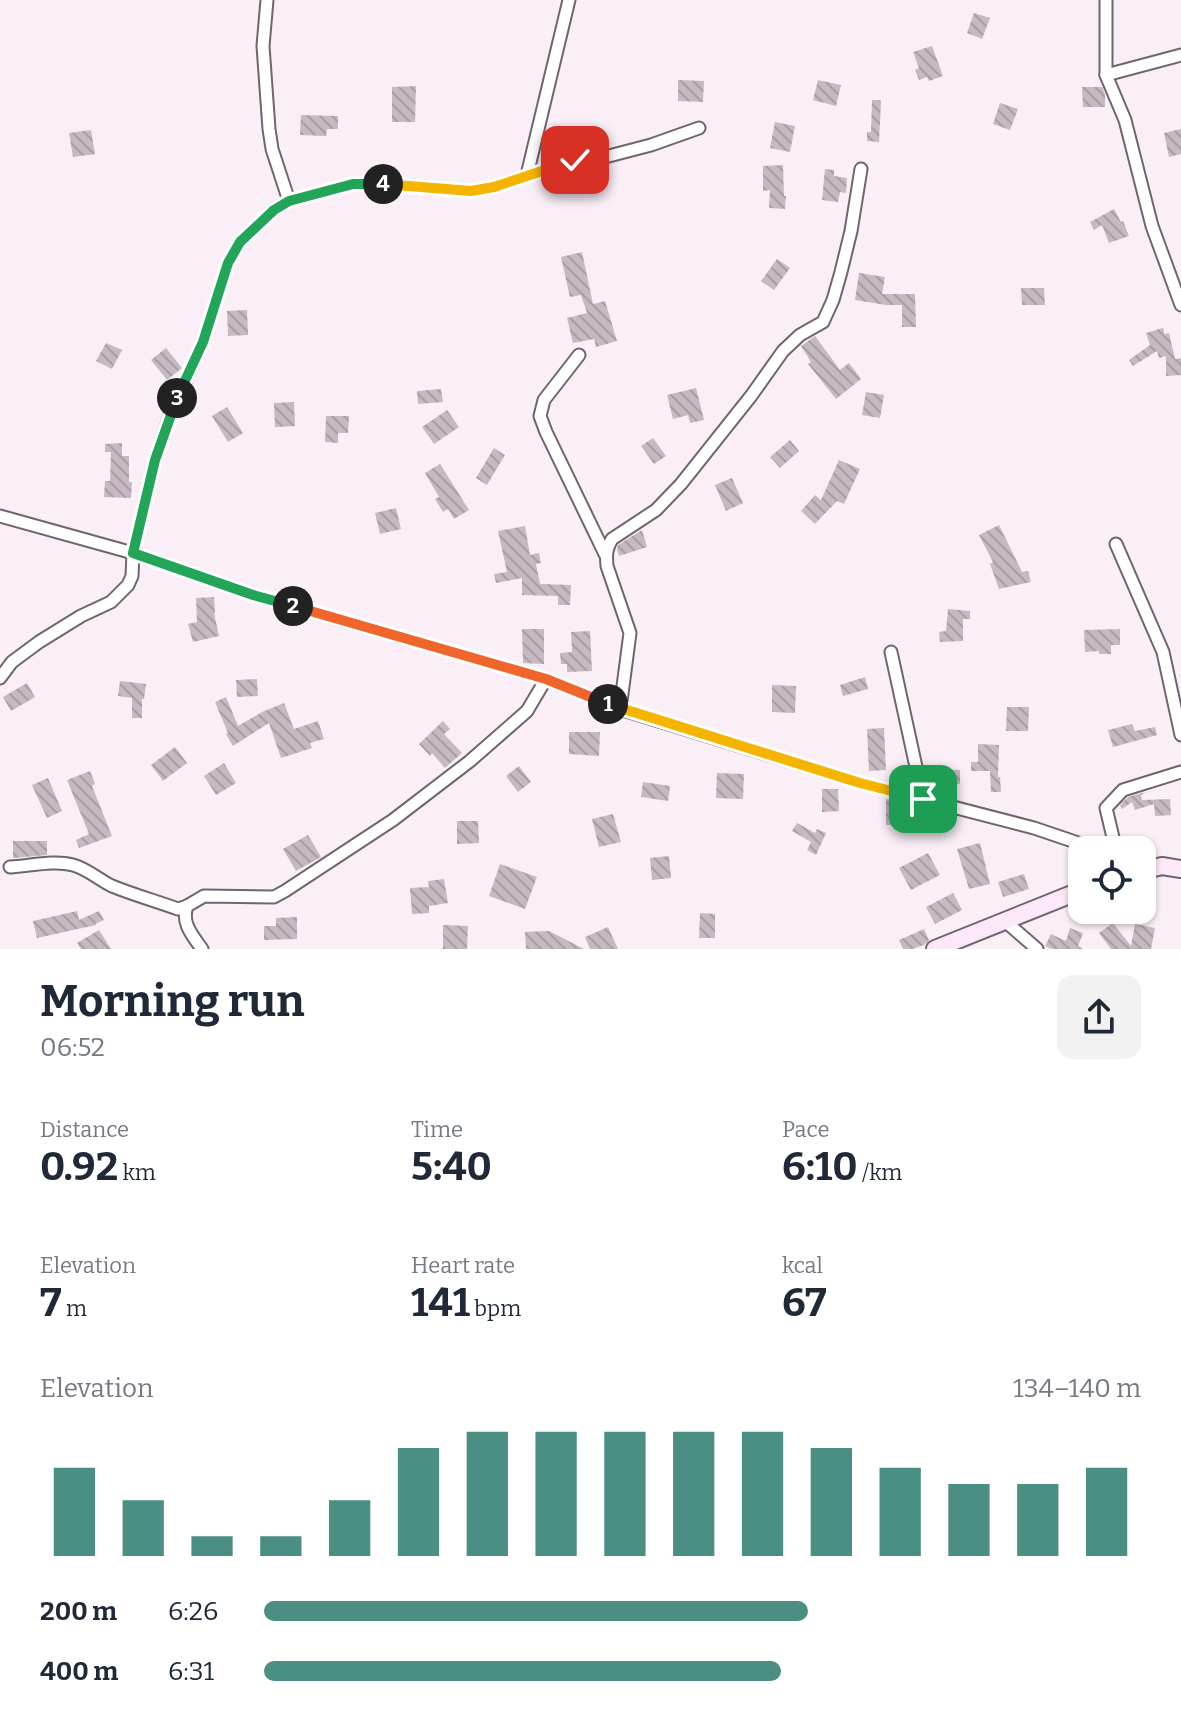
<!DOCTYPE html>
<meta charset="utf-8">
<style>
body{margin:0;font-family:Bitter,serif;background:#f2f2f3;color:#1f2937;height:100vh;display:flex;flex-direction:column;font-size:30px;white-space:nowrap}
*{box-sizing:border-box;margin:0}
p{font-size:26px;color:#747a83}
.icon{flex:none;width:44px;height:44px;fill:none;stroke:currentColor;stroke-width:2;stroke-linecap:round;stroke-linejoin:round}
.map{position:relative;height:949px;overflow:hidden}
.side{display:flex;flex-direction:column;background:#fff;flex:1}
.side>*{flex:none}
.fabs{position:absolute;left:1068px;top:836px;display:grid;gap:16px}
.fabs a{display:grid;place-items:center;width:88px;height:88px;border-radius:16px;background:#fff;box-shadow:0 2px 6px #0004;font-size:40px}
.pin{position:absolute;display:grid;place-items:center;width:68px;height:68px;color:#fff;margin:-34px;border-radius:16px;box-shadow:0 4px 12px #0006}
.km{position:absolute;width:40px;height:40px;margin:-20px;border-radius:50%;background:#222;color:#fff;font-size:22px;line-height:40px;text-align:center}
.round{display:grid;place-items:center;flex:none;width:84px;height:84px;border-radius:16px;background:#f2f2f3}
.summary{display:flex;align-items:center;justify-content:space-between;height:136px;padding:0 40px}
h1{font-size:44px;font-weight:700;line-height:60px}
.stats{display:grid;grid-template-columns:repeat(3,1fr);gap:12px;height:136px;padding:8px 40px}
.stats div{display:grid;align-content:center}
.stats b{font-size:40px;font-weight:700}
.stats small{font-size:22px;font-weight:400}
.stats p{font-size:22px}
.chart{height:224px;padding:16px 40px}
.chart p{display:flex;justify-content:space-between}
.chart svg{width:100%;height:144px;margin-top:8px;stroke:#4a8e84;stroke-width:6}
ul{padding:0 40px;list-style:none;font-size:26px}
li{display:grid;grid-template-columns:128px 96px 1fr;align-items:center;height:60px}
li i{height:20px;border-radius:10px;background:#4a8e84}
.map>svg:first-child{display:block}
.building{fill:url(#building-back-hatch)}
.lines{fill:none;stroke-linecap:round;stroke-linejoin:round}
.minor-casing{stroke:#70656e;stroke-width:15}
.secondary-casing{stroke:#70656e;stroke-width:20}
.minor{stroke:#fff;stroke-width:11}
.secondary{stroke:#fce8f8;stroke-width:16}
.split-1-casing{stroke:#fff;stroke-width:16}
.split-2-casing{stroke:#fff;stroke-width:16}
.split-3-casing{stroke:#fff;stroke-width:16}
.split-4-casing{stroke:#fff;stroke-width:16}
.split-5-casing{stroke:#fff;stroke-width:16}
.split-1{stroke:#f5b400;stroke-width:10}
.split-2{stroke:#f0652b;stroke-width:10}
.split-3{stroke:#22a559;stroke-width:10}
.split-4{stroke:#22a559;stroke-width:10}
.split-5{stroke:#f5b400;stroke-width:10}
</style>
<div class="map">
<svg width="1181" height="949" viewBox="0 0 1181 949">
<defs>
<pattern id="building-back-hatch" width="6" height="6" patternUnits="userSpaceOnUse" patternTransform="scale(2)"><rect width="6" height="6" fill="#c5b9c2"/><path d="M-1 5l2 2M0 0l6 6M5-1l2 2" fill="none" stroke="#a89ea6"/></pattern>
</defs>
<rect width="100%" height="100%" fill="#faeef7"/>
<!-- building -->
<g class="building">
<polygon points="974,13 990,18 982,39 967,33"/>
<polygon points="932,46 943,76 929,81 927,77 919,80 915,70 919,68 913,52"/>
<polygon points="678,80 704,81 703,102 678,101"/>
<polygon points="818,80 841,85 836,106 813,100"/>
<polygon points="416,86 415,122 392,122 392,87"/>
<polygon points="1082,87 1102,87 1105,94 1105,107 1083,107"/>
<polygon points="872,100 880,100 881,102 879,142 867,141 867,132 871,132"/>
<polygon points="1000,103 1018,109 1010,130 993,124"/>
<polygon points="301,115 338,116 338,129 327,129 326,136 300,135"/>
<polygon points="775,122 795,126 790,152 770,148"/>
<polygon points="1181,129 1181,154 1169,157 1164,133"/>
<polygon points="91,130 95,154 73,157 69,133"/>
<polygon points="783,165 784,196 786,196 785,209 769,208 770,190 763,191 763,166"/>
<polygon points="825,169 834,170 834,176 847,178 846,193 840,192 838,202 822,200"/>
<polygon points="1114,209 1121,222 1123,221 1129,236 1109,243 1102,225 1094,230 1090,222"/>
<polygon points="582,252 593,304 605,301 617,341 596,347 594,339 573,343 567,318 587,313 581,295 570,297 561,257"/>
<polygon points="777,259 790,268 774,290 761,281"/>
<polygon points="859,273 885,277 882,294 915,294 916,327 902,327 902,305 886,305 855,300"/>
<polygon points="1021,288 1044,288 1045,305 1022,305"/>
<polygon points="247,310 248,335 228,336 227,311"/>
<polygon points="1163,328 1165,336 1165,334 1169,333 1175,359 1181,358 1181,375 1166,376 1166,356 1159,358 1157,351 1133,366 1129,360 1150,345 1146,333"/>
<polygon points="815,336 840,370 849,363 861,379 836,399 808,364 811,362 801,346"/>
<polygon points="106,343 122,350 112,369 96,361"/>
<polygon points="166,348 182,368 167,380 151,360"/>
<polygon points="696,388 704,420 690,423 688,415 673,419 667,395"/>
<polygon points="441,389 443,402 418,404 417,391"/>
<polygon points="866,392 884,395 880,418 862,415"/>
<polygon points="294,402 295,426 275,427 274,403"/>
<polygon points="227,407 243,433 228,442 212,416"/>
<polygon points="447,410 459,427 434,444 422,427"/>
<polygon points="326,416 349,416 348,433 338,433 338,443 325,442"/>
<polygon points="653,438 666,456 654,464 641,446"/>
<polygon points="790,440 799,451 780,468 770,457"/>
<polygon points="122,443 122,456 129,456 129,482 132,482 131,498 104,497 105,481 110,481 111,452 105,452 105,444"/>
<polygon points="494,448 505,455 487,485 476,478"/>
<polygon points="839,460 860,469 844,504 837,501 815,524 801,511 815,495 821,500"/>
<polygon points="440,464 469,510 454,519 448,509 443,512 435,499 439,497 425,473"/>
<polygon points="732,478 743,503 726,511 715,485"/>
<polygon points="396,508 401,529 380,534 375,513"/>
<polygon points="999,525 1022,572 1028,571 1031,582 999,589 990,564 993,562 979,535"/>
<polygon points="525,526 530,555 539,553 541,563 536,564 540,584 571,585 570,605 558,605 558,596 522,595 522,578 496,583 494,574 507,572 498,531"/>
<polygon points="642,530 647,547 619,556 617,549 618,545"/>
<polygon points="214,597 215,613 214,613 219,636 193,642 188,624 197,622 196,598"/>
<polygon points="948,609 970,611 970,619 963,619 963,641 940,642 939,632 946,631"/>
<polygon points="522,629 544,629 544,664 523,663"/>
<polygon points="1120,629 1120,645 1111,645 1111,654 1099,654 1099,651 1085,652 1084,630"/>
<polygon points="590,631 592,671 567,672 567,664 561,664 560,653 572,652 571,632"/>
<polygon points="865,677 868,689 843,696 840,685"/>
<polygon points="257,679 258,696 237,697 236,680"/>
<polygon points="120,681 146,684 144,699 142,699 142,718 132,718 132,698 118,696"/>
<polygon points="27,683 35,697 11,711 3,697"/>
<polygon points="772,685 796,686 795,713 772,712"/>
<polygon points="226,697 238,726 262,712 284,703 294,729 318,721 324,739 310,743 312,748 281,758 269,723 233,746 226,734 228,733 215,702"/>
<polygon points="1007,707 1029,707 1028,731 1006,731"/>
<polygon points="443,721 450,729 444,734 462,753 445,768 432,753 430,756 419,744"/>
<polygon points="1132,724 1135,731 1155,727 1157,735 1113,747 1108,730"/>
<polygon points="884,728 886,770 869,771 867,729"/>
<polygon points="569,732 600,732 599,756 569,754"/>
<polygon points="978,744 999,745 998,777 1000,777 1001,792 991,792 990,771 971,771 971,762 978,762"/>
<polygon points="175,747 187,763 163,781 151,765"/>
<polygon points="224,763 236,783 216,795 204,776"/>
<polygon points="519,766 531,782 518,792 506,776"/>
<polygon points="929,769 960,770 960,784 928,783"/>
<polygon points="90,771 95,784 92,786 112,836 79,848 76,840 89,834 67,780"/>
<polygon points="717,773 744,774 743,799 716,798"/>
<polygon points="48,778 62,811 47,818 32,785"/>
<polygon points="643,782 670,786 668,801 641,797"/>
<polygon points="822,789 838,789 839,811 822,812"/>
<polygon points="1146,792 1141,795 1142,800 1170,799 1171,815 1155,816 1154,804 1135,810 1132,802 1122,809 1120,805 1128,797"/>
<polygon points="886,799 902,803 903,825 886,825"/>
<polygon points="613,814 621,842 599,847 592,819"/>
<polygon points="457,821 478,821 479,843 457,844"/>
<polygon points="797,823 815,833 817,829 826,833 816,855 807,850 811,842 792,831"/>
<polygon points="308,835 321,857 296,871 283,849"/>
<polygon points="13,841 47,841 47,855 13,858"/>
<polygon points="980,843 990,884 969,889 957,849"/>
<polygon points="928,853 940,875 911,890 899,868"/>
<polygon points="669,856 671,878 652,880 650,858"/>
<polygon points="500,864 537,877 525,909 489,896"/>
<polygon points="1024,874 1029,889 1003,897 998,882"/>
<polygon points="444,879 448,903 429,906 429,913 412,914 410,888 429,887 428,881"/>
<polygon points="953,893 962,910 935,924 926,907"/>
<polygon points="77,911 79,920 99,911 104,920 95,924 96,925 37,938 33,921"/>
<polygon points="700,913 715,914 715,938 699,938"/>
<polygon points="297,917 297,939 264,940 264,926 276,926 276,918"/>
<polygon points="1113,923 1131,946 1135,924 1155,928 1151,949 1111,949 1099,933"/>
<polygon points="443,925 468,926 467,949 443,949"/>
<polygon points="608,927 618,949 590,949 585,937"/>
<polygon points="1070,928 1083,933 1078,946 1083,949 1052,949 1045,946 1051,934 1066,941"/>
<polygon points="924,929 929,940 926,944 913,949 903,949 899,940"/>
<polygon points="99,930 111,949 81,949 77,943"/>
<polygon points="549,931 584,949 526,949 525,932"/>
</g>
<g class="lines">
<defs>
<g id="minor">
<polyline points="267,0 263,46 269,129 272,149 289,201"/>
<polyline points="1106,0 1106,75 1125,120 1152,226 1181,305"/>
<polyline points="1106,75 1181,55"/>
<polyline points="527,175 569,0"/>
<polyline points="579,355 544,400 540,416 546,432 605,554"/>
<polyline points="0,516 133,553 253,595 546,679 620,709 860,783 1034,828 1099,850"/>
<polyline points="1116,544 1163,652 1181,735"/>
<polyline points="891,652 923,799"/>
<polyline points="0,678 12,662 39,642 81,616 111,602 128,585 132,576 133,553 155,460 171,413 203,342 228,263 240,242 274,210 289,201 353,184 386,184 471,191 494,187 575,160 605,157 651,145 699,128"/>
<path d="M620 709 630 633 607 566C606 555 606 549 612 539L656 510 681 484 751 396 783 351 800 335 823 322 833 300 841 272 851 231 861 169"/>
<polyline points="1116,850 1106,808 1123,790 1181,772"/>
<path d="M10 867C30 866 54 860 73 865 88 869 99 880 112 886 134 895 156 901 178 909L187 906"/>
<polyline points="1005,921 1037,949"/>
<path d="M202 949C192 935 181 923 187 906L204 896 274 897 285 891 393 820 470 761 527 711 546 679"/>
</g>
<g id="secondary">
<polyline points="1142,871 1162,866 1181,869"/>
<polyline points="935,949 1082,890"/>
</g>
</defs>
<!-- minor casing -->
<use href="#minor" class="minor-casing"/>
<!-- secondary casing -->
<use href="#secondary" class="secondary-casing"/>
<!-- minor -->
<use href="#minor" class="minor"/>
<!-- secondary -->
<use href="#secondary" class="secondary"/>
</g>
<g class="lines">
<defs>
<polyline id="split-1" points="608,704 860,783 923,799"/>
<polyline id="split-2" points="293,606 546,679 608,704"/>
<polyline id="split-3" points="177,398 155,460 133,553 253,595 293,606"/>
<polyline id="split-4" points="177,398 203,342 228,263 240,242 274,210 289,201 353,184 383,184"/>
<polyline id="split-5" points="383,184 471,191 494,187 575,160"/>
</defs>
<!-- split-1 casing -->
<use href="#split-1" class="split-1-casing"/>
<!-- split-2 casing -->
<use href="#split-2" class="split-2-casing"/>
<!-- split-3 casing -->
<use href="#split-3" class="split-3-casing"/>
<!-- split-4 casing -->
<use href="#split-4" class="split-4-casing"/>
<!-- split-5 casing -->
<use href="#split-5" class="split-5-casing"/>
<!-- split-1 -->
<use href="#split-1" class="split-1"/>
<!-- split-2 -->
<use href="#split-2" class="split-2"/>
<!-- split-3 -->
<use href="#split-3" class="split-3"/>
<!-- split-4 -->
<use href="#split-4" class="split-4"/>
<!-- split-5 -->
<use href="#split-5" class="split-5"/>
</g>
</svg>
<div class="fabs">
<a><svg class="icon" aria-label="locate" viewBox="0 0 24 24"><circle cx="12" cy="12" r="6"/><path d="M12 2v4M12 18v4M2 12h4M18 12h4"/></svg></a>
</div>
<div class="pin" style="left:923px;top:799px;background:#1e9e55"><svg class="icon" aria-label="arrive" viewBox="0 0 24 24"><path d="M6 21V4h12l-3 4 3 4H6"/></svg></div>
<div class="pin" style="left:575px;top:160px;background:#d93025"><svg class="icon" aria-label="check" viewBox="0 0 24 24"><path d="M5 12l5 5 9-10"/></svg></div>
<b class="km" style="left:608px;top:704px">1</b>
<b class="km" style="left:293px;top:606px">2</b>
<b class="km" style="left:177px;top:398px">3</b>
<b class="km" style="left:383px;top:184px">4</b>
</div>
<section class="side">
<div class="summary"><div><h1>Morning run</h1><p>06:52</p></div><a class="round"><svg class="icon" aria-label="share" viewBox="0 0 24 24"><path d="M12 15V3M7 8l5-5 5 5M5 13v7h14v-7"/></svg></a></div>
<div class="stats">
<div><p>Distance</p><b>0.92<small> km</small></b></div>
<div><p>Time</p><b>5:40</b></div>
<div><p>Pace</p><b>6:10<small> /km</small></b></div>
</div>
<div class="stats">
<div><p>Elevation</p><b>7<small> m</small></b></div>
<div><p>Heart rate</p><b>141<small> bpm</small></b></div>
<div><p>kcal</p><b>67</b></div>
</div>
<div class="chart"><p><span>Elevation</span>134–140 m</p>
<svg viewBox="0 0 160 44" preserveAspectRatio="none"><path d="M5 44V17M15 44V27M25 44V38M35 44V38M45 44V27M55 44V11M65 44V6M75 44V6M85 44V6M95 44V6M105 44V6M115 44V11M125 44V17M135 44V22M145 44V22M155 44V17"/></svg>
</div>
<ul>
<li><b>200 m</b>6:26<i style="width:62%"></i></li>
<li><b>400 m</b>6:31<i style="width:59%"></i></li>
</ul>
</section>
